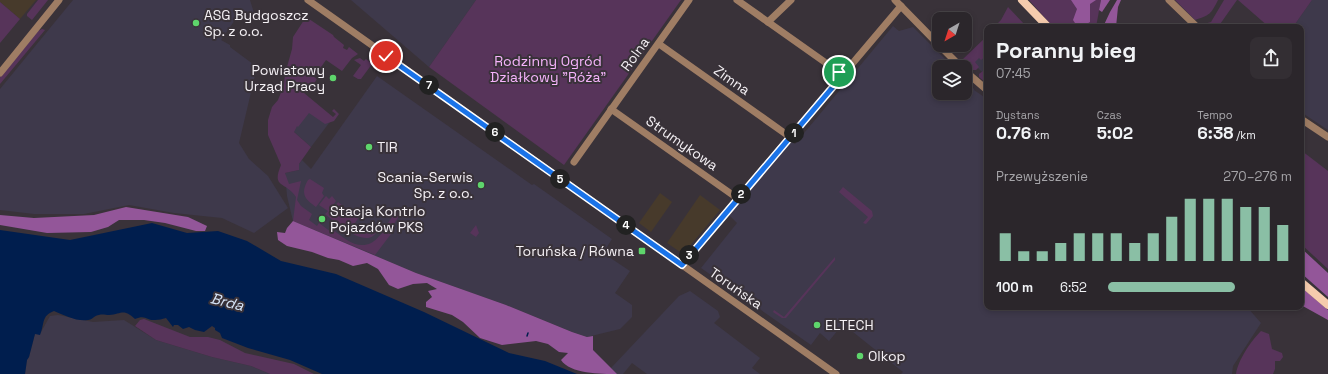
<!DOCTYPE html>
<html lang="pl">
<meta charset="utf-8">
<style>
body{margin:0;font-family:"Space Grotesk",sans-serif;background:#332e33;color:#f1f3f6;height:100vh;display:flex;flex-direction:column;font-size:15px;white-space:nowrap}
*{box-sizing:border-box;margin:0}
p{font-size:13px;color:#a6a5a9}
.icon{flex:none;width:22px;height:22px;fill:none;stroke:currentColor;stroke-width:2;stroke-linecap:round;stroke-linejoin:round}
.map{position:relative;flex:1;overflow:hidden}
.details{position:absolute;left:984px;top:24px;width:320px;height:286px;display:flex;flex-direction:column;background:#2b262b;border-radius:8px;box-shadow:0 2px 6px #0003,0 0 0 1px #474347}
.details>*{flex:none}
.needle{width:26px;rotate:219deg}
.buttons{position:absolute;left:932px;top:12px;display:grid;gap:8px}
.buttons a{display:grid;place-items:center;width:40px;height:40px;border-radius:8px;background:#2b262b;box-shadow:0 2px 6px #0003,0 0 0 1px #474347;font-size:20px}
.pin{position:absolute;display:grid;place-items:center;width:34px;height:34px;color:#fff;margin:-17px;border:2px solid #fff;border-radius:50%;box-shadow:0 1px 4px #0007}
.km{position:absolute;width:20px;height:20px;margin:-10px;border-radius:50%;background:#222;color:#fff;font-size:11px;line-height:20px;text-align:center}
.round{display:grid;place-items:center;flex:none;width:42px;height:42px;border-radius:8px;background:#332e33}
.head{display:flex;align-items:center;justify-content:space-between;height:68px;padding:0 12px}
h1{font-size:22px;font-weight:600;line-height:30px}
.figures{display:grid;grid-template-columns:repeat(3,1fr);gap:6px;height:68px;padding:4px 12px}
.figures div{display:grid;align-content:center}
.figures b{font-size:17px;font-weight:600}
.figures small{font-size:11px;font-weight:400}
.figures p{font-size:11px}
.chart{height:112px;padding:8px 12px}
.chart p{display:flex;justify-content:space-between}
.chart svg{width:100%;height:72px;margin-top:4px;stroke:#8abfa5;stroke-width:6}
ul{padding:0 12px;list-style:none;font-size:13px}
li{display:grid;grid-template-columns:64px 48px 1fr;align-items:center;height:30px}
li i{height:10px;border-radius:5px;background:#8abfa5}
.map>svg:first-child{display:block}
.commercial{fill:#473a2b}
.industrial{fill:#3e394b}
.green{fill:#57345a}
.forest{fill:#935699}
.water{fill:#001e4e}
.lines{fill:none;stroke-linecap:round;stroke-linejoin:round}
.stream{stroke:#001e4e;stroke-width:1.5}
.minor{stroke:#9f7d64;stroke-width:7}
.major{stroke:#f5cbad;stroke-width:8}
.route-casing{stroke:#fff;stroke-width:8}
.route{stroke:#1a73e8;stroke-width:5}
.poi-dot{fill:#5ed56c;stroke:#393239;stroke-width:1.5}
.labels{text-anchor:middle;stroke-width:4;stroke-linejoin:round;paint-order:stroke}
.poi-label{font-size:14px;fill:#f5f1f5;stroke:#393239;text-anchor:start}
.street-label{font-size:14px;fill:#f5f1f5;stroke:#393239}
.park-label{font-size:14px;fill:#f7b4fd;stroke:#393239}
.water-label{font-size:15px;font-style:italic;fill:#d5e3f6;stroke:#393239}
</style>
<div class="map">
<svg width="1328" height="374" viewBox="0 0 1328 374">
<rect width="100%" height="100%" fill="#393239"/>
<!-- commercial -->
<g class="commercial">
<polygon points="0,0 36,0 20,19 0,2"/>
<polygon points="660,193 672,202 651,232 639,223"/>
<polygon points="700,195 720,210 683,254 667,243"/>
</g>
<!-- industrial -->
<g class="industrial">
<polygon points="73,0 250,0 254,13 237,17 221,40 230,45 230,47 257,67 239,143 249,159 268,176 288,208 254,233 222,218 174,213 129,205 84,214 34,214 0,210 0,89"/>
<polygon points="351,0 476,0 429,67"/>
<polygon points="1312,0 1328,0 1328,130 1301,112 1301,27 1293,27"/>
<polygon points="893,26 899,31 913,27 953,67 939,67 939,93 965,93 965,79 974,89 974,90 987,99 987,307 1247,307 1261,323 1233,366 1232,374 901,374 903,372 843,324 829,341 820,333 811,345 701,268 737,223 729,215 791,142 795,144"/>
<polygon points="987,38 987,77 967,57"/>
<polygon points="377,76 532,185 534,184 612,239 603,253 630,271 615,293 632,305 632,317 620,329 587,337 572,332 506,305 416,273 293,221 287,196 285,173 299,170 299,164 302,160 311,169"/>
<polygon points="307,101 332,119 311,147 293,131"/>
<polygon points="690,291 718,311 720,317 714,323 760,358 752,368 760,374 647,374 632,363 623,374 617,374 611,368 679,296"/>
<polygon points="58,315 93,322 124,320 156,340 212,357 251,366 270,374 25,374 27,360 29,357 35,334 40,334 50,316"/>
</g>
<!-- green -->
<g class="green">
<polygon points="38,0 48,0 32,20 27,16 27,14"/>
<polygon points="476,0 681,0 564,165 429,67"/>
<polygon points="1029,0 1101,0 1096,27 1053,27"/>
<path d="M1175 0H1218C1211 14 1210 15 1195 20Z"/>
<polygon points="1224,0 1237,0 1218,27 1202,26 1204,24 1211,22"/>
<polygon points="1238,0 1312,0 1293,27 1269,27"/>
<polygon points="0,2 20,19 0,43"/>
<polygon points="1008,7 1027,27 994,27 1001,20"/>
<path d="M306 17 333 35 334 37 344 45 343 48 347 50 349 47 358 54 352 58 342 71 326 60 314 77 317 79 311 88 307 85 303 90 305 91 304 93 333 117 336 114 332 111 334 109 339 114 334 121 325 124 309 113 298 127 297 126 294 132 311 147 299 164V170L285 173 289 184 301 181 297 200 301 206 312 214 309 220 317 226 319 223 331 232 333 230C344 238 357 250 371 243 376 241 379 235 384 232L391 234 375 255 293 221 296 197C286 181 271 189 281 165L268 135V120L272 107 278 100 284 85 285 74 292 49 293 37Z"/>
<polygon points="42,29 45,30 0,84 0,77 38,31"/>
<polygon points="987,36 987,55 981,60 979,58 975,62 979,67 976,70 967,70 961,64 962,60"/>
<polygon points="360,58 364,61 366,59 372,64 361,79 358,79 353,76 361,65 354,60"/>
<polygon points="983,71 987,75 987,84 979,77 979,74"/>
<polygon points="1302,151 1328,171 1328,269 1301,244"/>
<path d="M310 179 324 188 322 193 324 196 316 207C305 199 300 194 308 180Z"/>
<polygon points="843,187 872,211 873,216 866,224 863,223 868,217 839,192"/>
<path d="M326 196 329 199 332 196 336 201 330 209 329 214 331 211 334 213 338 208 335 206 338 202 348 210 344 215 349 218 353 213 359 217 355 223 372 235 377 228C377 231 376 234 373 236 361 245 335 222 325 214L328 211 319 205Z"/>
<polygon points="398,208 402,211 391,229 388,227 388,223"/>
<polygon points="476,225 479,233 476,237 470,233"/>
<polygon points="835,257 835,260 786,318 782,318 773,312 774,310 784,317"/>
<polygon points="144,319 190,337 208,337 220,340 245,353 294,364 314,374 270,374 251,366 212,357 156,340 135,326 140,320"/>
<path d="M1261 331 1269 334 1272 349 1282 353 1283 357 1280 361H1275V369L1273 374H1236C1238 360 1251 341 1261 331Z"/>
</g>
<!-- forest -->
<g class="forest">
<polygon points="1071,0 1096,0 1090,4 1090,22 1085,25 1075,23 1073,20 1077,9"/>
<polygon points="1101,0 1110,0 1102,12 1099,10"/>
<polygon points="1117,0 1121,0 1118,7 1116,27 1103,27 1110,12"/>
<polygon points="126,207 188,217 207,226 205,231 196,231 165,223 144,220 119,220 108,227 91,232 47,233 0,225 0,215 34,218 94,215"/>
<path d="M293 221 416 273 506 305 572 332 587 337 593 336V350L617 374C601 374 570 374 561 360L568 353 559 352 548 344 536 341 502 345 480 338 463 322 452 315 426 307V302L432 297 428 291 437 289 427 283 413 284 398 289 389 285 378 269 367 263 353 266 339 260 328 258 312 252 287 246 278 240 277 232 285 233 287 228Z"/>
<polygon points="1301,248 1328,273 1328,297 1301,273"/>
<polygon points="1301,287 1328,310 1328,320 1301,305"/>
</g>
<!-- water -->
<path class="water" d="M152 223 187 233 218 231 247 241 281 261 336 274 424 312 509 353 545 361 577 374H322L290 360 248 348 222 338 220 333 215 330V328L212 326 204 332 195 330 189 327 183 329 178 325H174L173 327 166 318C162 319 159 320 155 320 147 321 146 314 135 319 123 308 122 314 109 315 106 315 102 314 99 315 95 315 92 320 88 320 77 322 64 315 54 311 41 316 45 323 40 335L35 334 29 357 27 360 25 374H0V230L70 240Z"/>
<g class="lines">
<!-- stream -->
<polyline class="stream" points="527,336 528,333"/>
<!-- minor -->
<g class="minor">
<polyline points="308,0 836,374"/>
<polyline points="737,0 843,75"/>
<polyline points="895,0 939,45"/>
<polyline points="1169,0 1197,27"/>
<polyline points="768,22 791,0"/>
<polyline points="659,44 790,137"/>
<polyline points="939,45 961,67"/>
<polyline points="965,71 987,90"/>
<polyline points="0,73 59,0"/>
<polyline points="611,109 737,198"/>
<polyline points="1301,119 1328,137"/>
<polyline points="574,162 689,0"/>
<polyline points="682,265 901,6"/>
</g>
<!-- major -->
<g class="major">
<polyline points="1022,0 1048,27"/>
<polyline points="1301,282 1328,305"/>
</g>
</g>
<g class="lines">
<defs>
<polyline id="route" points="386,56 682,265 843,75 839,72"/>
</defs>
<!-- route casing -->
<use href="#route" class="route-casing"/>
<!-- route -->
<use href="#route" class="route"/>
</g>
<!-- markers -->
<g class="poi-dot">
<circle cx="196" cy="23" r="4"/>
<circle cx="333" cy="78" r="4"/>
<circle cx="369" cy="147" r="4"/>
<circle cx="481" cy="185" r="4"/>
<circle cx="322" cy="219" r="4"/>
<rect x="638" y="247" width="8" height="8" rx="2"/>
<circle cx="817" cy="325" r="4"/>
<circle cx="860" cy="356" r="4"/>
</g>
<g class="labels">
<!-- poi labels -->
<g class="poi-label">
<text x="204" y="20">ASG Bydgoszcz<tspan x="204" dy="16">Sp. z o.o.</tspan></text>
<text x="325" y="75" text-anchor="end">Powiatowy<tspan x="325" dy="16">Urząd Pracy</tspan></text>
<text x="377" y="152">TIR</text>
<text x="473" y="182" text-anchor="end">Scania-Serwis<tspan x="473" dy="16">Sp. z o.o.</tspan></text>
<text x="330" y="216">Stacja Kontrlo<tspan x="330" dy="16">Pojazdów PKS</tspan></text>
<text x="634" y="256" text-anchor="end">Toruńska / Równa</text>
<text x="825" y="330">ELTECH</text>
<text x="868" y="361">Olkop</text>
</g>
<!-- street labels -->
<g class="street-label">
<text transform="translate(635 54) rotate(-54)" y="5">Rolna</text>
<text transform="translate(732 80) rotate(35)" y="5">Zimna</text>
<text transform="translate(682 143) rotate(35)" y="5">Strumykowa</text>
<text transform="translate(736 288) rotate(35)" y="5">Toruńska</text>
</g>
<!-- park labels -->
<g class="park-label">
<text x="548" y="66">Rodzinny Ogród<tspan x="548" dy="16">Działkowy "Róża"</tspan></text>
</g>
<!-- water labels -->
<g class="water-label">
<text transform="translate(227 302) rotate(14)" y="5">Brda</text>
</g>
</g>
</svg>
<div class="buttons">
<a><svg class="needle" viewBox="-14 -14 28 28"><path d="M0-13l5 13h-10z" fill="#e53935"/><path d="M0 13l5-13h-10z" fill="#a6a5a9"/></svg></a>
<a><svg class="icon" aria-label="layers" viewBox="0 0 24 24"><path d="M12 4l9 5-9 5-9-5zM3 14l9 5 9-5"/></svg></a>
</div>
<div class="pin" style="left:839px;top:72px;background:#1e9e55"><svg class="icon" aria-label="arrive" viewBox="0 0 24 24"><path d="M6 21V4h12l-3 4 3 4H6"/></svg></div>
<div class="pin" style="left:386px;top:56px;background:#d93025"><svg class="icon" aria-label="check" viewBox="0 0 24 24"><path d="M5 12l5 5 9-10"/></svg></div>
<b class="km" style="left:794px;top:133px">1</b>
<b class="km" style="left:741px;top:194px">2</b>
<b class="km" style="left:689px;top:255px">3</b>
<b class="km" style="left:626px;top:225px">4</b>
<b class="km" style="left:560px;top:179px">5</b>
<b class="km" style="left:495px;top:132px">6</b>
<b class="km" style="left:429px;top:85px">7</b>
<section class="details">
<div class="head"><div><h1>Poranny bieg</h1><p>07:45</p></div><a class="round"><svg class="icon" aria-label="share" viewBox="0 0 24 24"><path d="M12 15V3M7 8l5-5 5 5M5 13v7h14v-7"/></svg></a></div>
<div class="figures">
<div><p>Dystans</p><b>0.76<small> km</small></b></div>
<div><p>Czas</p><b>5:02</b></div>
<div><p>Tempo</p><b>6:38<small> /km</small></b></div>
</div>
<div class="chart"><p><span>Przewyższenie</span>270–276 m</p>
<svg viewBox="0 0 160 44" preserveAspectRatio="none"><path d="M5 44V27M15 44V38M25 44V38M35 44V33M45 44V27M55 44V27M65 44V27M75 44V33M85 44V27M95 44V17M105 44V6M115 44V6M125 44V6M135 44V11M145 44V11M155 44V22"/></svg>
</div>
<ul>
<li><b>100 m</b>6:52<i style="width:69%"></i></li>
</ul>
</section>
</div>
